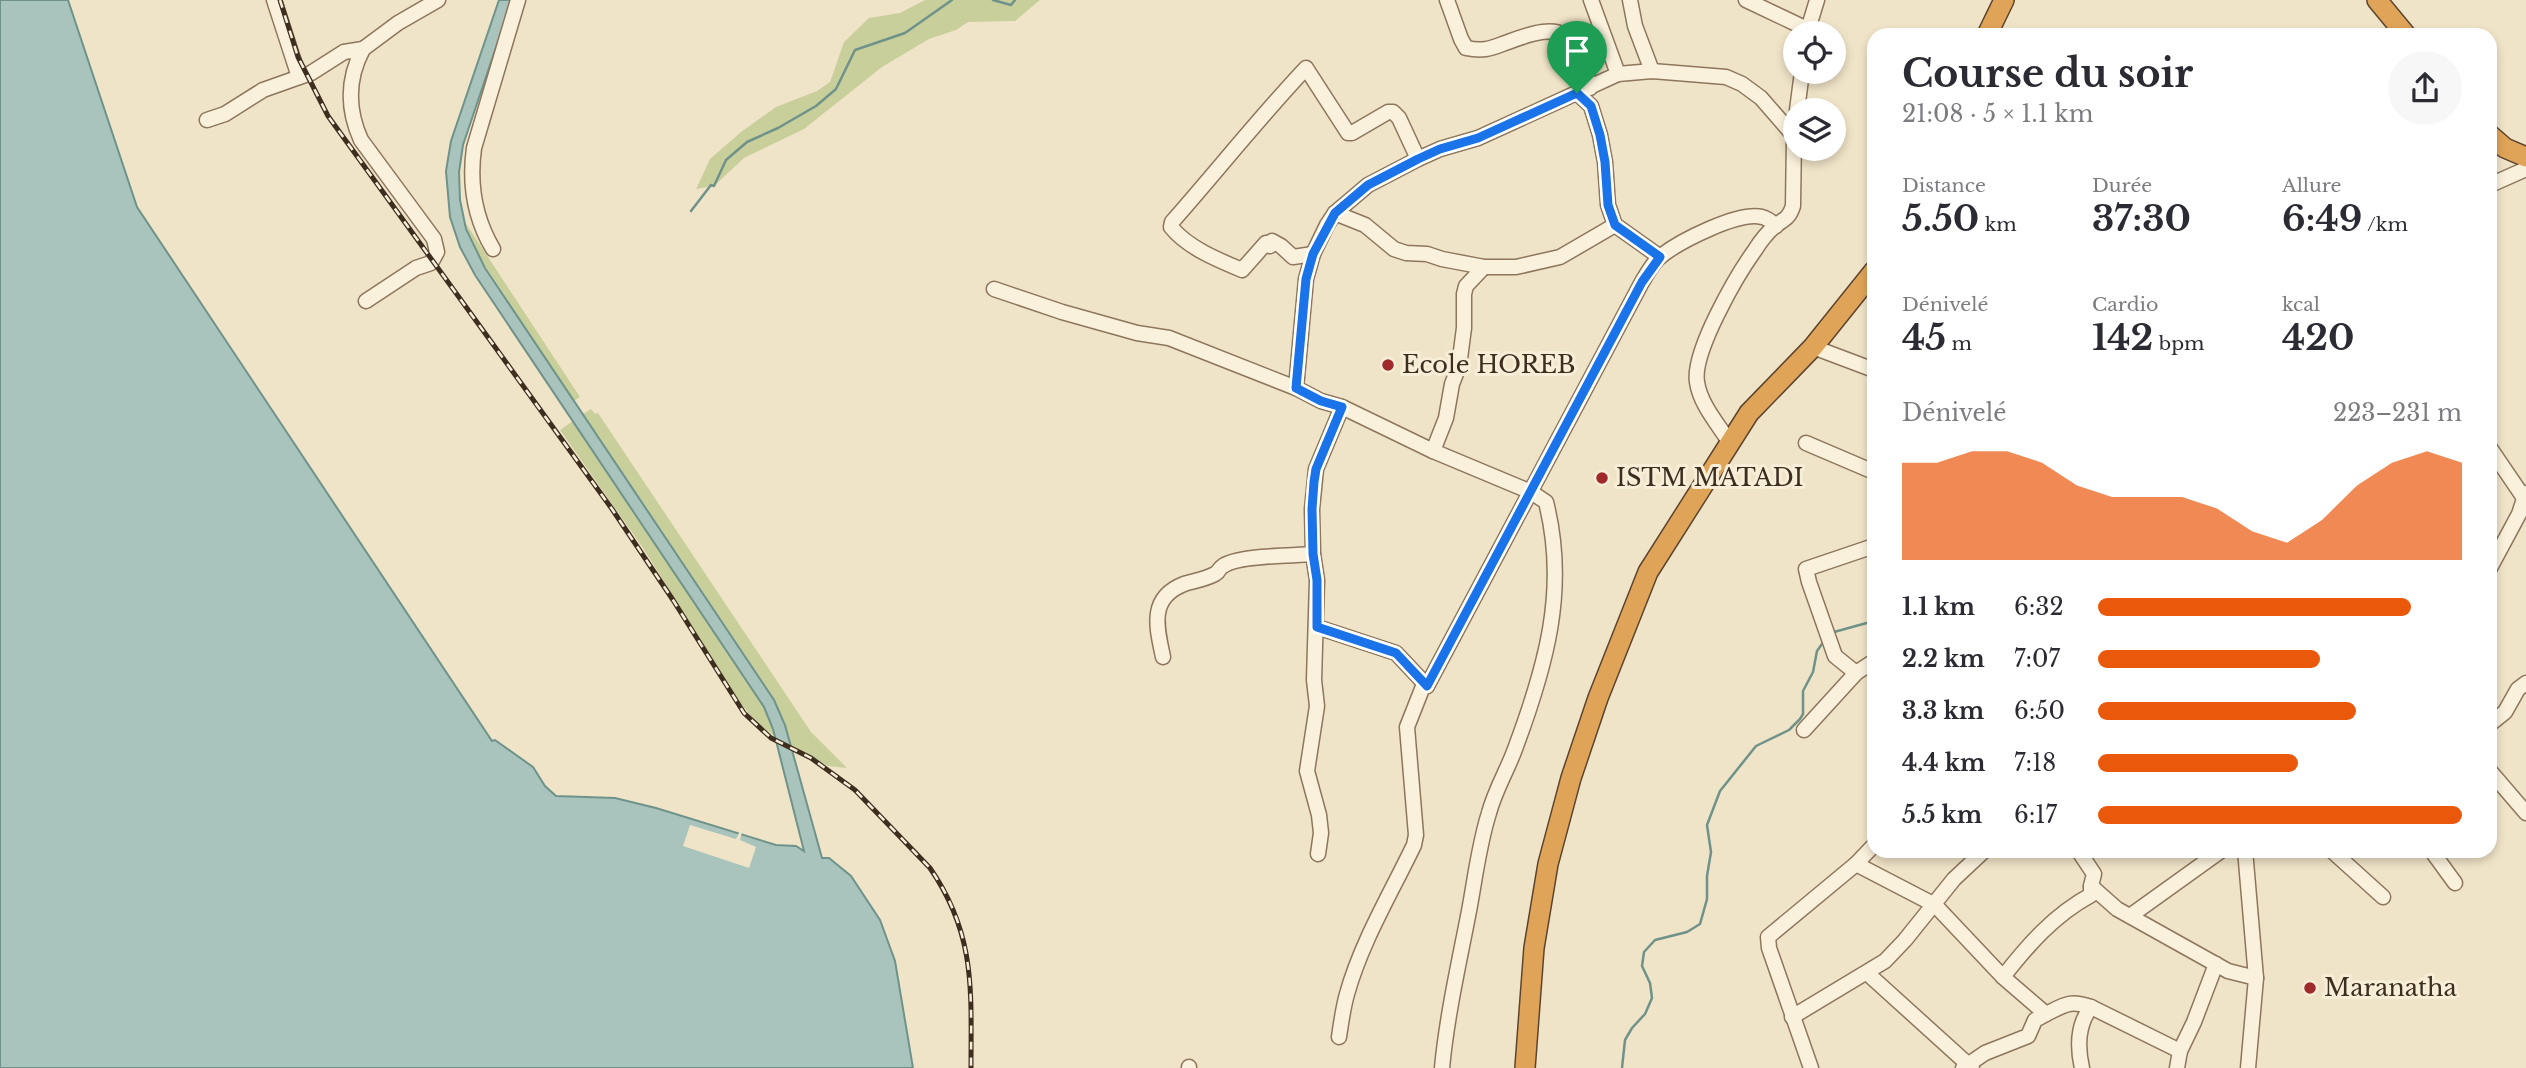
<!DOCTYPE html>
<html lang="fr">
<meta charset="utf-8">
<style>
body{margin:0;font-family:"Libre Baskerville",serif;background:#f7f7f7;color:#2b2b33;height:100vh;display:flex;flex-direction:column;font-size:26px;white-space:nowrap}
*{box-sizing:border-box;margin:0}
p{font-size:23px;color:#7c7c81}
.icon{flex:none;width:38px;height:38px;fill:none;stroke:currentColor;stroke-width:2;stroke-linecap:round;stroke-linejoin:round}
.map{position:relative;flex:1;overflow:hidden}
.details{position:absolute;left:1867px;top:28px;width:630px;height:830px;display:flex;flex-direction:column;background:#fff;border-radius:21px;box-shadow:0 4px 10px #0003}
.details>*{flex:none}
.buttons{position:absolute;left:1783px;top:21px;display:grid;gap:14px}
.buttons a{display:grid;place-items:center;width:63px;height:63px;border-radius:50%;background:#fff;box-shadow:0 4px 10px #0003;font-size:35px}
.pin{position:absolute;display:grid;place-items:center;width:60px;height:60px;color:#fff;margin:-72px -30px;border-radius:50% 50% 50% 0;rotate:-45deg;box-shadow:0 0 7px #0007}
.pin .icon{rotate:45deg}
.round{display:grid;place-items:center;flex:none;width:74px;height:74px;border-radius:37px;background:#f7f7f7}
.headline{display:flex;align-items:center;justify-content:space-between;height:119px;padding:0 35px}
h1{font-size:38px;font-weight:700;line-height:52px}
.figures{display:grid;grid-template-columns:repeat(3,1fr);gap:10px;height:119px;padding:7px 35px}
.figures div{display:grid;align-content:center}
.figures b{font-size:35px;font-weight:700}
.figures small{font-size:19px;font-weight:400}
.figures p{font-size:19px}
.chart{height:196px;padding:14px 35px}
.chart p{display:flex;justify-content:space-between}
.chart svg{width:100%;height:126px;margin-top:7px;fill:#ea580c;opacity:.7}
ul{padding:0 35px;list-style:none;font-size:23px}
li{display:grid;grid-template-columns:112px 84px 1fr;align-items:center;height:52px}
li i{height:18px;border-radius:9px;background:#ea580c}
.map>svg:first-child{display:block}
.green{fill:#c9cf9b}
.water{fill:#a9c4bc;stroke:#6f938a;stroke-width:2}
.pier{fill:#f0e4c8}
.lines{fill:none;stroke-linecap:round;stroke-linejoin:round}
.stream{stroke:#6f938a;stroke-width:2.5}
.minor-casing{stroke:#8d765c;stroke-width:17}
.highway-casing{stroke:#5b4430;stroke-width:22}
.minor{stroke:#faf1dc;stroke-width:14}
.highway{stroke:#e0a458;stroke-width:19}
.rail-casing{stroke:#3d2e20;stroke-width:5}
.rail{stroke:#f7eed8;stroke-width:2.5;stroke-dasharray:8;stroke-linecap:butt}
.route-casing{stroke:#fff;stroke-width:14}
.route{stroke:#1a73e8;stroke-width:9}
.poi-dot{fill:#9e2a2b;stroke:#f7eed8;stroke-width:2.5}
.labels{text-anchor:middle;stroke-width:6;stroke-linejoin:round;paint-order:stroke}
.poi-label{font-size:24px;fill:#3d2e20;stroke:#f7eed8;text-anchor:start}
</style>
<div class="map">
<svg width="2526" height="1068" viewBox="0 0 2526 1068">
<rect width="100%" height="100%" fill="#f0e4c8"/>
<!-- green -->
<g class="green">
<polygon points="925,0 1040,0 1015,21 968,22 956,30 929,39 882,67 804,129 744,158 714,186 696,189 710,159 741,132 776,107 817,91 830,82 844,42 869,18 900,13"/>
<polygon points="463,219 580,397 574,401 478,255"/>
<polygon points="591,409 595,414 598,413 811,732 847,768 828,766 773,735 754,720 739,701 643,548 560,430 573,421 764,707 773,728 779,710 774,700 583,414"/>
</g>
<!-- water -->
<polygon class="water" points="0,0 68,0 137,207 492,741 495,740 533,767 545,786 556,796 615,798 656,808 776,845 796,846 804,851 773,729 764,707 475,275 460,247 450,217 446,171 451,141 499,0 512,0 463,145 459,172 460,200 466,229 485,268 774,700 785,725 822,858 829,858 851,876 880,920 895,961 913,1068 0,1068"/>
<!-- pier -->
<polygon class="pier" points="690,825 736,839 740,831 742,832 740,840 756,847 749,868 683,846"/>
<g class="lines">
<!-- stream -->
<g class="stream">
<polyline points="993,0 1011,5 1015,0"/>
<polyline points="691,211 711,185 714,186 726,160 747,142 778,128 816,106 836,89 855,50 905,33 952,0"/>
<polyline points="1834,632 1874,621"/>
<polyline points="1622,1068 1625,1040 1632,1028 1645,1014 1652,998 1650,983 1642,966 1644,952 1655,940 1687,932 1700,924 1707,899 1707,876 1711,852 1707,825 1720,791 1756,746 1789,730 1800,719 1803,714 1803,691 1813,672 1817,651 1824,641"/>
</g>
<defs>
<g id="minor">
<polyline points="274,0 299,77"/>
<path d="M1447 0 1461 39 1466 48C1485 52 1491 48 1508 42 1565 20 1576 31 1590 88"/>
<polyline points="1591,0 1618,74"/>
<polyline points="1630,0 1635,26 1652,71"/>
<polyline points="1746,0 1807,29"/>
<polyline points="1807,33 1817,0"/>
<polyline points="363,49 398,23 438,0"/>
<polyline points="1577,93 1591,106 1600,135 1605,162 1608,205 1615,225 1660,257"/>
<polyline points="1797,110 1802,72"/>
<path d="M207 120 225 114 263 90 311 73 344 52 363 49C347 79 347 109 361 140L434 239 437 252 431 263 416 268 366 301"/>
<polyline points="2490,185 2526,169"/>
<polyline points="1335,213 1365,225 1394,249 1406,253 1427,254 1442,259 1484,267 1516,267 1560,257 1615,225"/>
<path d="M493 249C474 217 469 184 474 148L518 0"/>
<path d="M1313 254 1293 257 1281 246 1272 241 1270 246 1266 243 1242 270C1218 260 1188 248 1171 227L1172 222C1217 171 1259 118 1306 68L1348 133H1352L1388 112H1393L1399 118 1418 159"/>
<path d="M994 289 1062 312 1137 333 1169 338 1296 388 1321 401 1342 407 1433 451 1531 492 1546 502C1568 589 1546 666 1515 749 1507 771 1495 790 1489 813 1479 844 1475 879 1469 911 1459 963 1447 1015 1442 1068"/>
<polyline points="1813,347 1874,370"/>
<path d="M1296 388 1306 279 1313 254 1327 225 1335 213 1368 185 1418 159 1440 149 1478 138 1618 74 1652 71 1726 77 1742 84 1761 98 1794 136 1793 206C1789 218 1785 219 1776 225 1769 231 1760 242 1755 250 1737 275 1692 352 1697 382 1700 404 1718 424 1730 443"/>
<polyline points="1806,443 1874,472"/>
<polyline points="2490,448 2524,498"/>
<polyline points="1433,451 1446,418 1452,384 1459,366 1464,328 1464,294 1466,286 1484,267"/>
<polyline points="2490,568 2519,514 2526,493"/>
<polyline points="1317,627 1396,653 1427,686"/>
<path d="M1163 657C1157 628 1148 598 1184 584 1194 581 1206 579 1215 574 1221 570 1217 570 1223 566 1238 555 1293 556 1313 554"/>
<polyline points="1856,673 1835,656 1809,582 1806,569 1874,546"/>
<polyline points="2490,724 2505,712 2518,689 2526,683"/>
<polyline points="1804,730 1856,673 1874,661"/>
<polyline points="2490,771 2526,813"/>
<polyline points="2078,850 2094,874 2091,886"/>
<polyline points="2245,850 2256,978 2248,1068"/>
<polyline points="2331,850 2383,897"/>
<polyline points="2431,850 2455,883"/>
<polyline points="1318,854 1321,833 1319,815 1307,771 1317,706 1314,680 1317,580 1313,554 1312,509 1316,469 1342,407"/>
<path d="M1856 864 1935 905 2003 977C2028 945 2054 915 2091 895V886L2117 909 2228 971 2256 978"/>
<polyline points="2130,916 2222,850"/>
<polyline points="1867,973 1972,1068"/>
<path d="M2003 977 2046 1014C2066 1004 2070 1000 2091 1007L2180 1051"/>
<polyline points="1792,1017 1885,961 1905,940 1954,879 1985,850"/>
<path d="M1339 1037C1341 1023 1343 1008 1347 994 1361 943 1391 893 1414 845L1416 835 1407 727 1424 684 1427 686 1642 282C1647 274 1653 262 1661 256 1680 241 1739 211 1762 217 1767 218 1772 222 1776 226"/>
<polyline points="1189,1067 1189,1068"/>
<polyline points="1811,1068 1769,948 1768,937 1856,864 1874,845"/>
<polyline points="1963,1068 1985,1053 2028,1036 2035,1020 2046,1014"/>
<path d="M2082 1068C2077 1046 2077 1025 2091 1007"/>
<polyline points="2177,1068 2180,1051 2194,1022 2216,964"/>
</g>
<g id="highway">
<polyline points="2377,0 2406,35"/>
<polyline points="1987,35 2004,0"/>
<polyline points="2490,135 2505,148 2526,157"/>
<polyline points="1525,1068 1534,948 1548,864 1571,778 1598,698 1648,572 1749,413 1813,347 1874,271"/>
</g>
</defs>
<!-- minor casing -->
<use href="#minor" class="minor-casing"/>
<!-- highway casing -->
<use href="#highway" class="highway-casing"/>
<!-- minor -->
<use href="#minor" class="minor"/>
<!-- highway -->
<use href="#highway" class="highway"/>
<defs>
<path id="rail" d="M280 0 298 57 328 116 612 509 673 600 744 713 771 738 811 758 855 790 930 868C976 935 971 990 971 1068"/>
</defs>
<!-- rail casing -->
<use href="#rail" class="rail-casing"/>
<!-- rail -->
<use href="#rail" class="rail"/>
</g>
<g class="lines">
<defs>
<polygon id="route" points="1577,93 1591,106 1600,135 1605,162 1608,205 1615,225 1660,257 1642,282 1427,686 1396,653 1317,627 1317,580 1313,554 1312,509 1314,482 1316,469 1342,407 1321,401 1296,388 1306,279 1313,254 1335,213 1368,185 1418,159 1440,149 1478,138"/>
</defs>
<!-- route casing -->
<use href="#route" class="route-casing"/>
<!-- route -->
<use href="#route" class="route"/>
</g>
<!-- markers -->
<g class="poi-dot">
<circle cx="1388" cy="365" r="7"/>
<circle cx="1602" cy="478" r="7"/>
<circle cx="2310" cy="988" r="7"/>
</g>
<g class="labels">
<!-- poi labels -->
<g class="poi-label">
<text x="1402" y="373">Ecole HOREB</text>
<text x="1616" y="486">ISTM MATADI</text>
<text x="2324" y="996">Maranatha</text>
</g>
</g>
</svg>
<div class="buttons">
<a><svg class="icon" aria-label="locate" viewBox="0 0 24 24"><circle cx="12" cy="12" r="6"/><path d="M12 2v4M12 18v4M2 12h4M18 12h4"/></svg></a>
<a><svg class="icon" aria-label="layers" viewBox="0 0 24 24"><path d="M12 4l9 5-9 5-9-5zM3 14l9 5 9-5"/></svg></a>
</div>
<div class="pin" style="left:1577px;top:93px;background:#1e9e55"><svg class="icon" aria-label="arrive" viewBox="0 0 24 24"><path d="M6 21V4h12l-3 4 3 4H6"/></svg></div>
<section class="details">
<div class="headline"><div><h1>Course du soir</h1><p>21:08 · 5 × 1.1 km</p></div><a class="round"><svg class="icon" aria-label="share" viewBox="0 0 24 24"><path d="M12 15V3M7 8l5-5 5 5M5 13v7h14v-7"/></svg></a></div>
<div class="figures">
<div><p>Distance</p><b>5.50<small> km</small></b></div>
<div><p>Durée</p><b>37:30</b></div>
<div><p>Allure</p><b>6:49<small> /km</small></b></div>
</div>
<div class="figures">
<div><p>Dénivelé</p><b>45<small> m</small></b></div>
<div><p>Cardio</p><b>142<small> bpm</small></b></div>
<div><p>kcal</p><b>420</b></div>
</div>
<div class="chart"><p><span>Dénivelé</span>223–231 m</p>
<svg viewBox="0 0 160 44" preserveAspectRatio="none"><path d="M0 44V10L10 10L20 6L30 6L40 10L50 18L60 22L70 22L80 22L90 26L100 34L110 38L120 30L130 18L140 10L150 6L160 10V44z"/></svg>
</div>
<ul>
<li><b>1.1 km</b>6:32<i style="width:86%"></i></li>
<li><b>2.2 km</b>7:07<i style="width:61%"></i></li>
<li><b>3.3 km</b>6:50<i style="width:71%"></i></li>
<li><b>4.4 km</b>7:18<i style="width:55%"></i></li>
<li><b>5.5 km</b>6:17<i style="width:100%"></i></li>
</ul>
</section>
</div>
